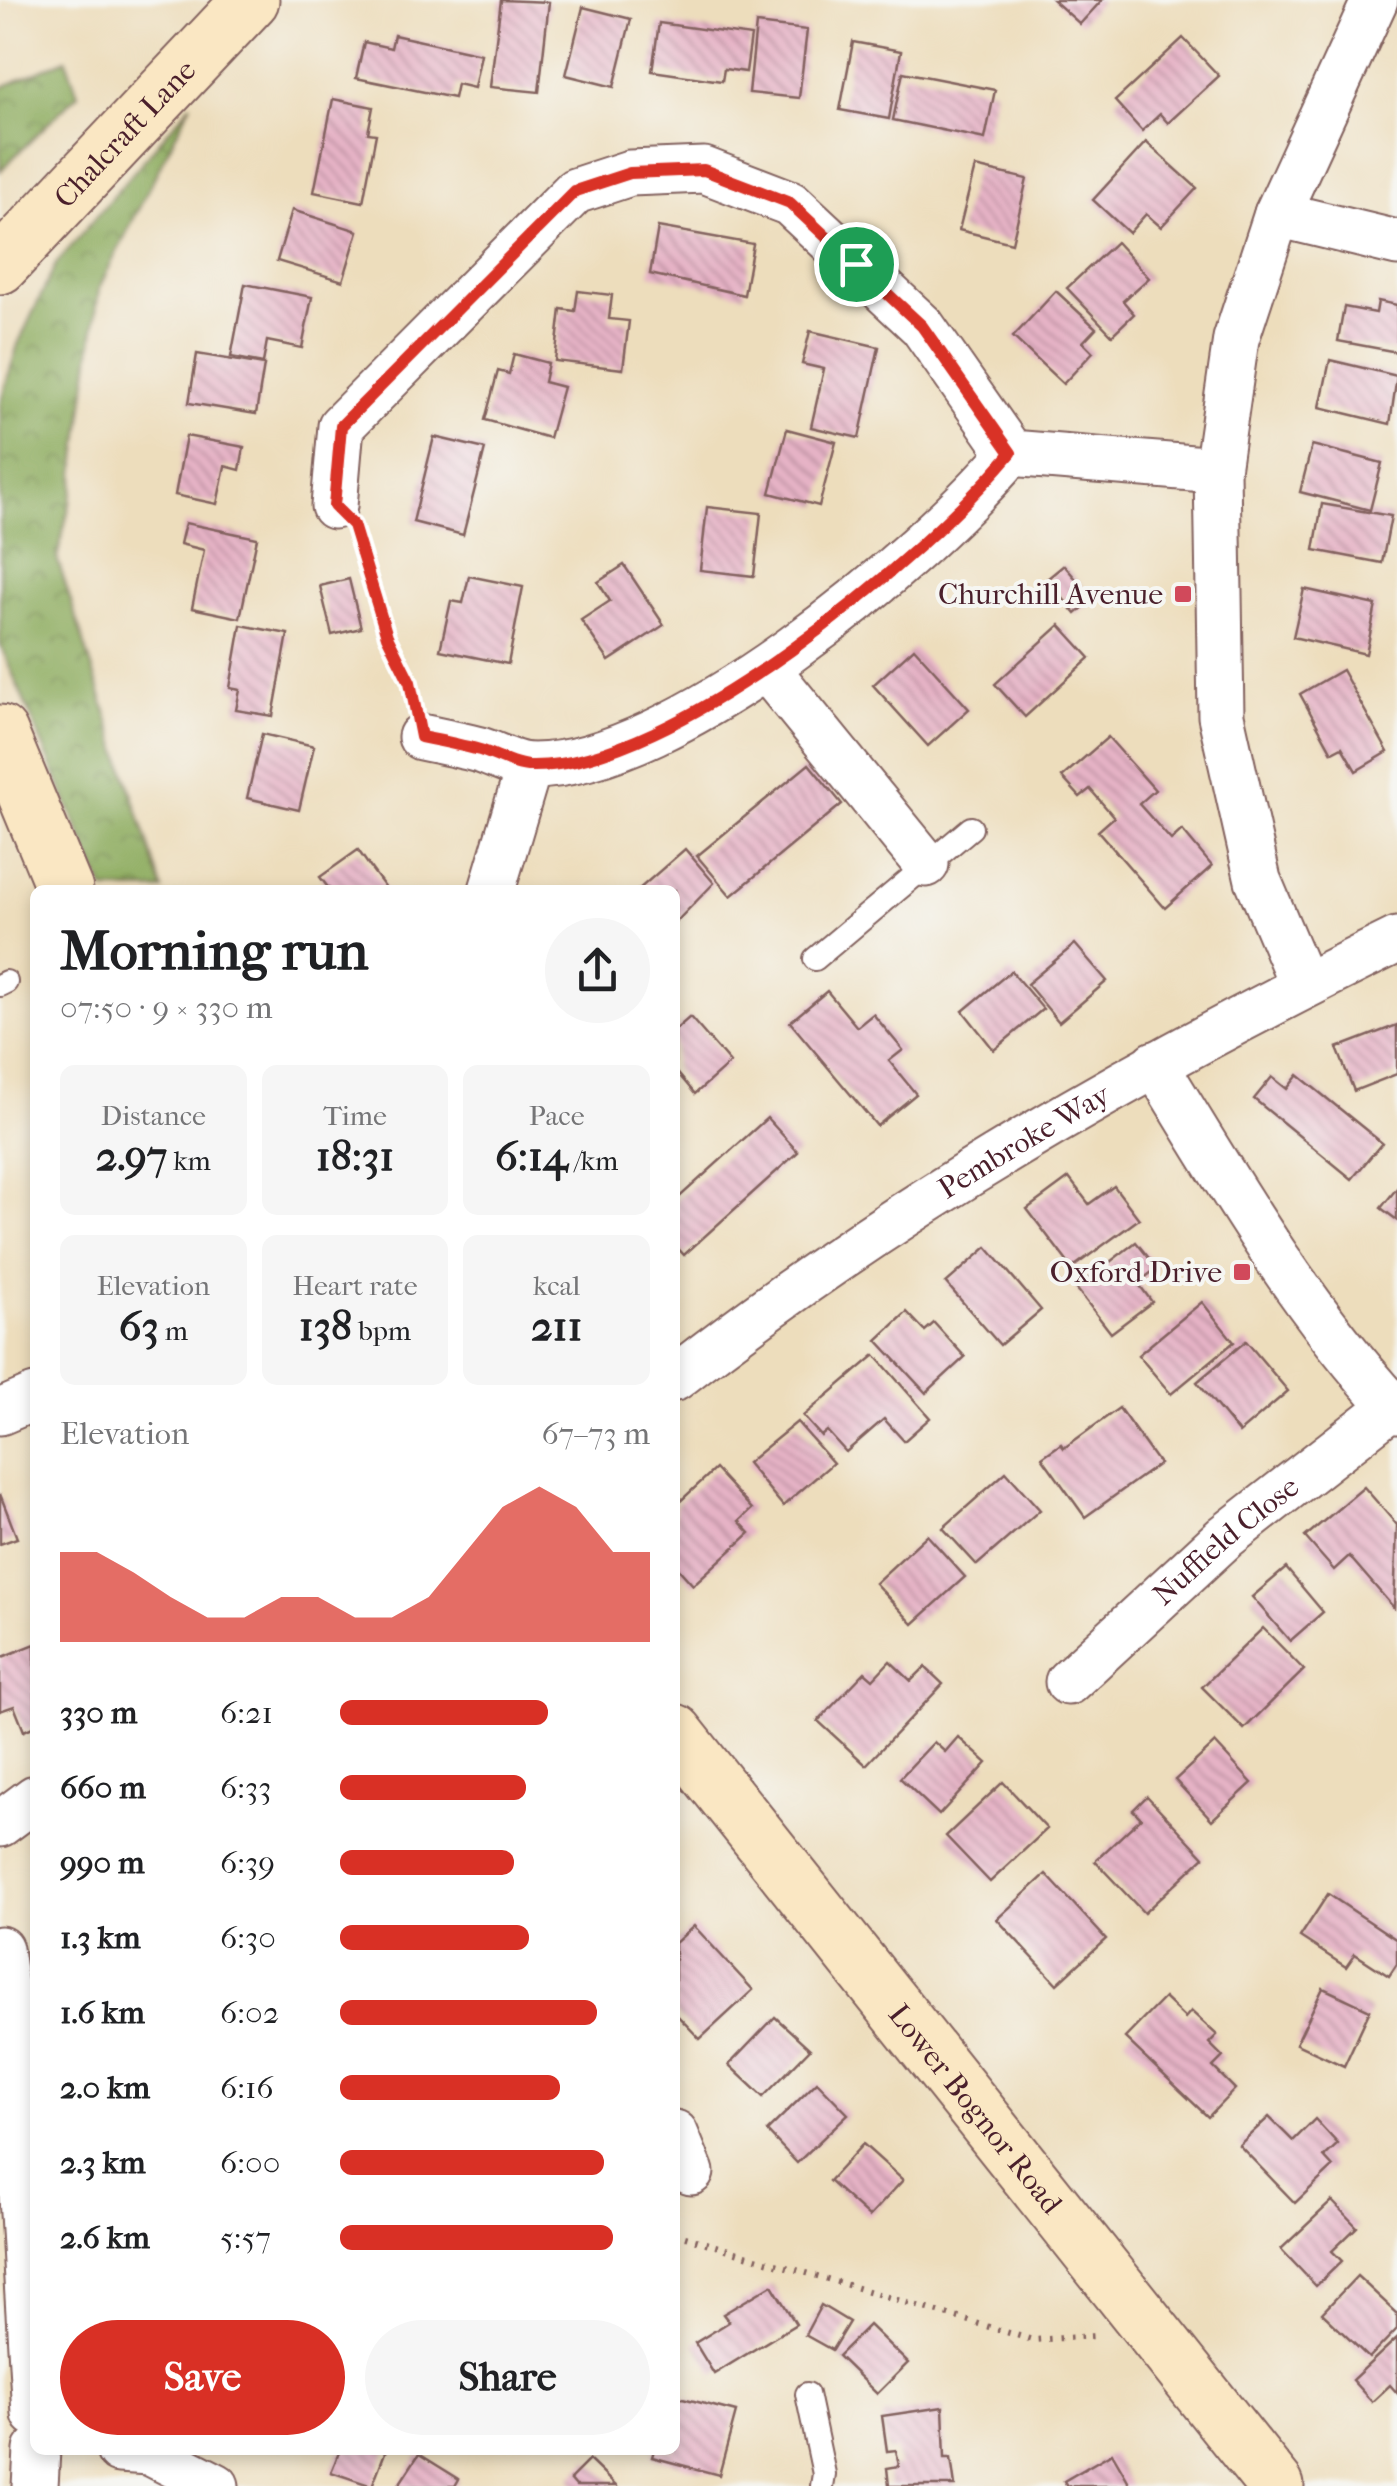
<!DOCTYPE html>
<meta charset="utf-8">
<style>
body{margin:0;font-family:"IM FELL French Canon",serif;background:#f6f6f6;color:#202124;height:100vh;display:flex;flex-direction:column;font-size:38px;white-space:nowrap}
*{box-sizing:border-box;margin:0}
p{font-size:32px;color:#757577}
.icon{flex:none;width:55px;height:55px;fill:none;stroke:currentColor;stroke-width:2;stroke-linecap:round;stroke-linejoin:round}
.map{position:relative;flex:1;overflow:hidden}
.side{position:absolute;left:30px;top:885px;width:650px;height:1570px;display:flex;flex-direction:column;background:#fff;border-radius:15px;box-shadow:0 5px 15px #0003}
.side>*{flex:none}
.pin{position:absolute;display:grid;place-items:center;width:85px;height:85px;color:#fff;margin:-42px;border:5px solid #fff;border-radius:50%;box-shadow:0 2px 10px #0007}
.round{display:grid;place-items:center;flex:none;width:105px;height:105px;border-radius:52px;background:#f6f6f6}
.overview{display:flex;align-items:center;justify-content:space-between;height:170px;padding:0 30px}
h1{font-size:55px;font-weight:700;line-height:75px}
.figures{display:grid;grid-template-columns:repeat(3,1fr);gap:15px;height:170px;padding:10px 30px}
.figures div{display:grid;align-content:center;border-radius:15px;background:#f6f6f6;text-align:center}
.figures b{font-size:42px;font-weight:700}
.figures small{font-size:28px;font-weight:400}
.figures p{font-size:28px}
.chart{height:280px;padding:20px 30px}
.chart p{display:flex;justify-content:space-between}
.chart svg{width:100%;height:180px;margin-top:10px;fill:#d93025;opacity:.7}
.button{display:flex;gap:20px;margin-top:auto;padding:20px 30px}
.button a{flex:1;height:115px;border-radius:60px;background:#d93025;color:#fff;font-size:40px;font-weight:700;line-height:115px;text-align:center}
.button a+a{background:#f6f6f6;color:#202124}
ul{padding:0 30px;list-style:none;font-size:32px}
li{display:grid;grid-template-columns:160px 120px 1fr;align-items:center;height:75px}
li i{height:25px;border-radius:12px;background:#d93025}
.map>svg:first-child{display:block}
.forest{fill:url(#forest-crowns);stroke:#6a6444;stroke-width:2.5}
.building{fill:url(#building-back-hatch)}
.lines{fill:none;stroke-linecap:round;stroke-linejoin:round}
.lane-casing{stroke:#83625e;stroke-width:26}
.street-casing{stroke:#83625e;stroke-width:49}
.secondary-casing{stroke:#83625e;stroke-width:59}
.path{stroke:#83625e;stroke-width:6;stroke-dasharray:2.5 8;stroke-linecap:butt}
.lane{stroke:#fff;stroke-width:22}
.street{stroke:#fff;stroke-width:45}
.secondary{stroke:#fae7c3;stroke-width:55}
.route-casing{stroke:#fff;stroke-width:20}
.route{stroke:#d93025;stroke-width:12}
.poi-dot{fill:#d1495b;stroke:#f6f6f2;stroke-width:4}
.labels{text-anchor:middle;stroke-width:8;stroke-linejoin:round;paint-order:stroke}
.street-label{font-size:30px;fill:#4a1f2b;stroke:#f6f6f2}
.poi-label{font-size:30px;fill:#4a1f2b;stroke:#f6f6f2;text-anchor:end}
</style>
<div class="map">
<svg width="1397" height="2486" viewBox="0 0 1397 2486">
<defs>
<pattern id="forest-crowns" width="20" height="18" patternUnits="userSpaceOnUse" patternTransform="scale(2.5)"><rect width="20" height="18" fill="#8baa5c"/><path d="M2 6a3 3 0 1 1 6 0M12 15a3 3 0 1 1 6 0" fill="none" stroke="#748a4c"/></pattern>
<pattern id="building-back-hatch" width="6" height="6" patternUnits="userSpaceOnUse" patternTransform="scale(2.5)"><rect width="6" height="6" fill="#e6b3c6"/><path d="M-1 5l2 2M0 0l6 6M5-1l2 2" fill="none" stroke="#bc91a1"/></pattern>
</defs>
<rect width="100%" height="100%" fill="#f6f6f2"/>
<filter id="ink" filterUnits="userSpaceOnUse"><feTurbulence type="fractalNoise" baseFrequency=".01" numOctaves="2"/><feDisplacementMap in="SourceGraphic" scale="20" xChannelSelector="R" yChannelSelector="G"/><feConvolveMatrix kernelMatrix="1 2 1 2 8 2 1 2 1" color-interpolation-filters="sRGB"/></filter>
<filter id="wash" filterUnits="userSpaceOnUse"><feTurbulence type="fractalNoise" baseFrequency=".0048" numOctaves="4" result="noise"/><feDisplacementMap in="SourceGraphic" scale="40" xChannelSelector="R" yChannelSelector="G"/><feGaussianBlur stdDeviation="2.25" result="paint"/><feColorMatrix in="noise" values="0 0 0 0 0 0 0 0 0 0 0 0 0 0 0 0 0 1.4 0 .05"/><feComposite in="paint" operator="in"/></filter>
<g filter="url(#wash)">
<rect width="100%" height="100%" fill="#edddbc"/>
<!-- forest -->
<g class="forest">
<polygon points="66,59 78,94 0,171 0,88"/>
<polygon points="191,104 99,288 73,490 57,558 163,890 104,890 0,644 0,403 18,344 56,264"/>
</g>
<g id="blocks">
<!-- building -->
<g class="building">
<polygon points="501,0 549,2 539,92 490,87"/>
<polygon points="1053,0 1102,0 1080,24"/>
<polygon points="583,7 631,19 614,87 566,75"/>
<polygon points="659,23 751,36 746,72 724,69 722,81 652,71"/>
<polygon points="756,24 807,30 799,98 749,93"/>
<polygon points="394,35 481,54 474,88 457,84 454,98 356,78 364,42 391,48"/>
<polygon points="1183,38 1219,76 1168,123 1160,114 1142,131 1115,101"/>
<polygon points="853,42 901,51 889,119 840,110"/>
<polygon points="903,72 995,90 985,139 893,120"/>
<polygon points="333,99 373,107 368,133 376,134 363,202 314,192"/>
<polygon points="1146,142 1197,188 1161,227 1146,214 1129,233 1093,200"/>
<polygon points="975,167 1027,179 1012,243 959,230"/>
<polygon points="292,210 358,231 343,281 277,261"/>
<polygon points="658,227 753,244 744,295 650,274"/>
<polygon points="1116,242 1149,278 1123,301 1134,314 1112,335 1067,288"/>
<polygon points="245,284 312,297 302,348 267,341 263,363 231,357"/>
<polygon points="578,291 612,295 609,319 629,321 623,369 555,361 561,309 575,311"/>
<polygon points="1056,291 1096,328 1083,342 1093,352 1063,384 1013,337"/>
<polygon points="1378,301 1397,305 1397,352 1338,341 1344,307 1376,313"/>
<polygon points="810,331 879,347 859,438 811,427 824,369 802,364"/>
<polygon points="197,354 264,365 256,414 189,403"/>
<polygon points="514,354 548,363 544,382 563,387 549,438 485,420 498,371 509,374"/>
<polygon points="1330,360 1397,376 1390,424 1320,407"/>
<polygon points="787,429 836,442 819,506 770,493"/>
<polygon points="186,436 244,447 240,470 225,466 217,504 175,495"/>
<polygon points="434,437 485,449 463,535 413,522"/>
<polygon points="1312,445 1382,463 1370,510 1300,492"/>
<polygon points="1322,504 1391,516 1382,563 1314,550"/>
<polygon points="707,507 761,513 754,576 700,570"/>
<polygon points="185,523 257,538 240,618 192,608 204,550 180,544"/>
<polygon points="624,565 664,625 609,661 581,620 610,601 598,582"/>
<polygon points="1064,565 1093,599 1076,614 1047,579"/>
<polygon points="469,576 523,587 508,664 440,650 451,601 463,603"/>
<polygon points="349,579 361,628 332,635 320,586"/>
<polygon points="1304,589 1376,605 1366,654 1293,637"/>
<polygon points="241,625 288,634 273,716 236,710 240,690 230,688"/>
<polygon points="1060,625 1090,658 1025,717 995,684"/>
<polygon points="914,648 969,709 928,746 873,685"/>
<polygon points="1342,670 1388,752 1356,771 1342,747 1332,752 1300,694"/>
<polygon points="262,734 314,746 299,810 247,798"/>
<polygon points="1108,737 1155,790 1139,804 1171,840 1182,830 1212,866 1165,908 1098,831 1114,817 1090,789 1080,797 1062,777"/>
<polygon points="809,764 842,804 731,896 697,856"/>
<polygon points="685,849 714,883 675,923 675,890 638,890"/>
<polygon points="358,850 372,870 387,890 330,890 320,877"/>
<polygon points="1075,944 1107,981 1059,1022 1027,984"/>
<polygon points="1011,971 1043,1009 994,1050 963,1011"/>
<polygon points="827,991 857,1027 873,1014 903,1050 889,1061 916,1094 877,1126 790,1022"/>
<polygon points="690,1017 730,1063 695,1094 675,1070 675,1030"/>
<polygon points="1397,1025 1397,1074 1354,1091 1337,1048"/>
<polygon points="1298,1075 1382,1143 1352,1179 1254,1099 1272,1077 1287,1089"/>
<polygon points="767,1118 798,1152 684,1255 675,1245 675,1201"/>
<polygon points="1069,1178 1089,1204 1114,1186 1139,1219 1072,1268 1027,1209"/>
<polygon points="1397,1188 1397,1220 1381,1208"/>
<polygon points="1136,1242 1157,1268 1138,1283 1152,1302 1111,1333 1076,1288"/>
<polygon points="987,1247 1041,1310 1000,1345 946,1283"/>
<polygon points="1202,1302 1234,1342 1171,1394 1138,1355"/>
<polygon points="907,1312 925,1331 934,1323 965,1357 926,1393 877,1340"/>
<polygon points="1246,1341 1288,1391 1239,1433 1197,1382"/>
<polygon points="875,1355 930,1418 904,1441 884,1419 846,1452 827,1431 821,1436 803,1416"/>
<polygon points="1119,1408 1159,1464 1085,1517 1042,1457 1061,1444 1064,1448"/>
<polygon points="797,1422 833,1463 783,1506 747,1463"/>
<polygon points="715,1469 752,1509 739,1521 750,1533 693,1585 675,1565 675,1506"/>
<polygon points="1006,1472 1040,1510 977,1565 943,1528"/>
<polygon points="1364,1487 1397,1525 1394,1608 1349,1556 1334,1570 1305,1537"/>
<polygon points="0,1494 17,1538 0,1544"/>
<polygon points="927,1535 965,1577 913,1624 875,1583"/>
<polygon points="1286,1568 1323,1612 1290,1641 1252,1597"/>
<polygon points="1263,1628 1304,1670 1244,1729 1202,1687"/>
<polygon points="35,1644 35,1726 24,1731 14,1706 0,1711 0,1658"/>
<polygon points="890,1661 911,1681 925,1667 943,1684 866,1765 818,1721 865,1672 873,1679"/>
<polygon points="958,1737 987,1763 939,1815 900,1778 934,1742 945,1752"/>
<polygon points="1215,1743 1252,1783 1212,1820 1175,1780"/>
<polygon points="1003,1782 1047,1829 990,1882 946,1836"/>
<polygon points="1147,1796 1204,1857 1144,1913 1095,1861 1141,1818 1133,1810"/>
<polygon points="1046,1874 1106,1939 1057,1984 997,1919"/>
<polygon points="1328,1894 1397,1940 1397,1964 1389,1976 1355,1954 1346,1967 1300,1937"/>
<polygon points="694,1926 753,1990 700,2039 675,2013 675,1943"/>
<polygon points="1323,1988 1370,2010 1344,2066 1296,2044"/>
<polygon points="1164,1998 1185,2018 1191,2011 1217,2035 1209,2043 1223,2057 1213,2067 1235,2089 1208,2117 1125,2038"/>
<polygon points="775,2017 810,2049 763,2097 729,2065"/>
<polygon points="817,2082 848,2114 797,2163 767,2131"/>
<polygon points="1269,2117 1293,2141 1315,2119 1338,2144 1324,2157 1333,2167 1295,2203 1239,2145"/>
<polygon points="863,2144 903,2180 869,2217 829,2181"/>
<polygon points="1332,2201 1357,2227 1332,2251 1342,2261 1316,2286 1281,2249"/>
<polygon points="1357,2276 1397,2313 1397,2329 1369,2358 1322,2313"/>
<polygon points="772,2285 796,2324 714,2374 695,2343 729,2322 723,2314"/>
<polygon points="821,2305 849,2322 832,2350 805,2335"/>
<polygon points="869,2325 908,2363 877,2394 838,2356"/>
<polygon points="1397,2338 1397,2393 1390,2385 1372,2402 1352,2380"/>
<polygon points="675,2396 736,2412 719,2475 652,2457 654,2450 675,2450"/>
<polygon points="943,2407 945,2458 951,2458 955,2486 889,2486 887,2468 899,2466 896,2450 887,2451 882,2416"/>
<polygon points="340,2450 386,2450 372,2486 331,2472"/>
<polygon points="1112,2453 1131,2486 1067,2486 1064,2481"/>
<polygon points="419,2454 459,2479 455,2486 398,2486"/>
<polygon points="589,2460 616,2486 576,2486 570,2479"/>
</g>
</g>
</g>
<g filter="url(#ink)">
<use href="#blocks" fill-opacity="0" stroke="#83625e" stroke-width="2.5"/>
<g class="lines">
<defs>
<g id="lane">
<polyline points="815,959 971,828"/>
<polyline points="0,985 6,982"/>
<polyline points="807,2394 824,2474 822,2486"/>
</g>
<g id="street">
<polyline points="1277,214 1397,243"/>
<polyline points="1011,453 1217,470"/>
<polyline points="334,506 341,426 575,191 630,173 704,170 790,203 922,326 1011,453"/>
<polyline points="767,669 926,864"/>
<path d="M421 737C441 741 461 745 480 750 496 755 515 766 531 766 675 767 921 559 1011 453"/>
<polyline points="492,890 529,766"/>
<polyline points="1303,986 1258,880 1221,716 1217,470 1236,339 1277,214 1375,0"/>
<path d="M1155 1064C1229 1185 1300 1307 1397 1411"/>
<path id="s1" d="M675 1378C897 1204 1144 1064 1397 940"/>
<polyline points="0,1412 35,1397"/>
<path id="s2" d="M1068 1682 1225 1537 1393 1406"/>
<polyline points="0,1824 35,1798"/>
<polyline points="0,1949 13,2045 35,2414"/>
<polyline points="675,2133 691,2172"/>
<polyline points="119,2450 149,2452 216,2486"/>
<polyline points="35,2486 37,2450"/>
</g>
<g id="secondary">
<path id="s3" d="M0 266 251 0"/>
<polyline points="0,733 65,890"/>
<path id="s4" d="M675 1732 1276 2486"/>
</g>
</defs>
<!-- lane casing -->
<use href="#lane" class="lane-casing"/>
<!-- street casing -->
<use href="#street" class="street-casing"/>
<!-- secondary casing -->
<use href="#secondary" class="secondary-casing"/>
<!-- path -->
<g class="path">
<polyline points="357,539 387,636 413,701"/>
<polyline points="675,2234 1033,2340 1095,2336"/>
</g>
<!-- lane -->
<use href="#lane" class="lane"/>
<!-- street -->
<use href="#street" class="street"/>
<!-- secondary -->
<use href="#secondary" class="secondary"/>
</g>
</g>
<g class="lines" filter="url(#ink)">
<defs>
<path id="route" d="M704 170 790 203 922 326 1011 453C922 559 674 768 531 766 515 766 496 755 480 750 461 745 441 741 421 737L410 682 387 636 353 525 334 506 341 426 575 191 630 173Z"/>
</defs>
<!-- route casing -->
<use href="#route" class="route-casing"/>
<!-- route -->
<use href="#route" class="route"/>
</g>
<!-- markers -->
<g class="poi-dot">
<rect x="1173" y="584" width="20" height="20" rx="5"/>
<rect x="1232" y="1262" width="20" height="20" rx="5"/>
</g>
<g class="labels">
<!-- street labels -->
<g class="street-label">
<text dy="10" stroke="none"><textPath href="#s3" startOffset="182">Chalcraft Lane</textPath></text>
<text dy="10" stroke="none"><textPath href="#s1" startOffset="422">Pembroke Way</textPath></text>
<text dy="10" stroke="none"><textPath href="#s2" startOffset="212">Nuffield Close</textPath></text>
<text dy="10" stroke="none"><textPath href="#s4" startOffset="482">Lower Bognor Road</textPath></text>
</g>
<!-- poi labels -->
<g class="poi-label">
<text x="1163" y="604">Churchill Avenue</text>
<text x="1222" y="1282">Oxford Drive</text>
</g>
</g>
</svg>
<div class="pin" style="left:856px;top:264px;background:#1e9e55"><svg class="icon" aria-label="arrive" viewBox="0 0 24 24"><path d="M6 21V4h12l-3 4 3 4H6"/></svg></div>
<section class="side">
<div class="overview"><div><h1>Morning run</h1><p>07:50 · 9 × 330 m</p></div><a class="round"><svg class="icon" aria-label="share" viewBox="0 0 24 24"><path d="M12 15V3M7 8l5-5 5 5M5 13v7h14v-7"/></svg></a></div>
<div class="figures">
<div><p>Distance</p><b>2.97<small> km</small></b></div>
<div><p>Time</p><b>18:31</b></div>
<div><p>Pace</p><b>6:14<small> /km</small></b></div>
</div>
<div class="figures">
<div><p>Elevation</p><b>63<small> m</small></b></div>
<div><p>Heart rate</p><b>138<small> bpm</small></b></div>
<div><p>kcal</p><b>211</b></div>
</div>
<div class="chart"><p><span>Elevation</span>67–73 m</p>
<svg viewBox="0 0 160 44" preserveAspectRatio="none"><path d="M0 44V22L10 22L20 27L30 33L40 38L50 38L60 33L70 33L80 38L90 38L100 33L110 22L120 11L130 6L140 11L150 22L160 22V44z"/></svg>
</div>
<ul>
<li><b>330 m</b>6:21<i style="width:67%"></i></li>
<li><b>660 m</b>6:33<i style="width:60%"></i></li>
<li><b>990 m</b>6:39<i style="width:56%"></i></li>
<li><b>1.3 km</b>6:30<i style="width:61%"></i></li>
<li><b>1.6 km</b>6:02<i style="width:83%"></i></li>
<li><b>2.0 km</b>6:16<i style="width:71%"></i></li>
<li><b>2.3 km</b>6:00<i style="width:85%"></i></li>
<li><b>2.6 km</b>5:57<i style="width:88%"></i></li>
</ul>
<div class="button"><a>Save</a><a>Share</a></div>
</section>
</div>
